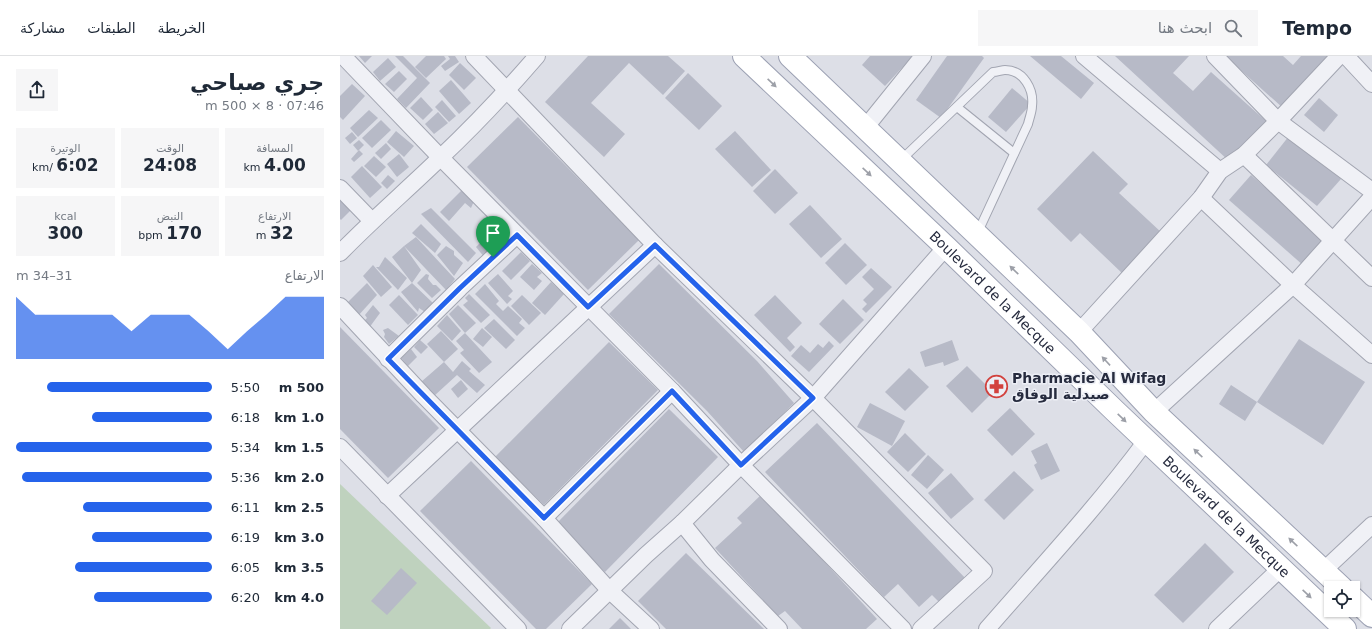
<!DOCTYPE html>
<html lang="ar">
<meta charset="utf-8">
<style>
body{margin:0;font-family:"DejaVu Sans","Noto Sans Arabic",sans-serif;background:#f6f6f7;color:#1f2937;direction:rtl;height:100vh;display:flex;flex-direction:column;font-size:15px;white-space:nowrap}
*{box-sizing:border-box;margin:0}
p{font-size:13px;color:#747a83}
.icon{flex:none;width:22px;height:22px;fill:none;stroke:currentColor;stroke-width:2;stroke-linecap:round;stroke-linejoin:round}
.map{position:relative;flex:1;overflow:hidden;direction:ltr}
.panel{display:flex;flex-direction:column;background:#fff;width:340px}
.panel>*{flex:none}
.buttons{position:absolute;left:984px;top:525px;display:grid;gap:8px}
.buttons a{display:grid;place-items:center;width:36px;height:36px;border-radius:0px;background:#fff;box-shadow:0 1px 3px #0004;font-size:20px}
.pin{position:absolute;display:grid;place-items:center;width:34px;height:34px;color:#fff;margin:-41px -17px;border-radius:50% 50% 50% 0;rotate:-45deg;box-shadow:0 0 4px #0007}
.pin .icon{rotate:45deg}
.round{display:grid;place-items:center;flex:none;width:42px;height:42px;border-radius:0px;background:#f6f6f7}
.summary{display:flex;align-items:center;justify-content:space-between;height:68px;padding:0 16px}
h1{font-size:22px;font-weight:700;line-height:30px}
.figures{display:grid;grid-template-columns:repeat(3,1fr);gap:6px;height:68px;padding:4px 16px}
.figures div{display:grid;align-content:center;border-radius:0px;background:#f6f6f7;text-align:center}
.figures b{font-size:17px;font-weight:700}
.figures small{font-size:11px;font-weight:400}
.figures p{font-size:11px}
.chart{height:112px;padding:8px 16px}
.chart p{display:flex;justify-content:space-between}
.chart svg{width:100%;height:72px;margin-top:4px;fill:#2563eb;opacity:.7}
ul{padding:0 16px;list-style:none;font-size:13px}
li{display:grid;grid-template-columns:64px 48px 1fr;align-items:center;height:30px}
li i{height:10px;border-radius:5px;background:#2563eb}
header{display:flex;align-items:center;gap:24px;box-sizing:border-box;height:56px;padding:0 20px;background:#fff;border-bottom:1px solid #e0e1e3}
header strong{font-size:19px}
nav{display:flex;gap:22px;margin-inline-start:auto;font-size:14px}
.search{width:280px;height:36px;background:#f6f6f7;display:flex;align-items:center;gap:10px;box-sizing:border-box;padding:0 14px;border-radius:0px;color:#747a83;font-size:15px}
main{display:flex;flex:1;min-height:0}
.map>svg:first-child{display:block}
.green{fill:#bfd2be}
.building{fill:#b7bac7}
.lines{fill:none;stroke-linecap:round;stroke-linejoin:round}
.lane-casing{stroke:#a2a5b1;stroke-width:10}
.street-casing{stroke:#a2a5b1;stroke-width:18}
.primary-casing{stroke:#9ca1b3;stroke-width:24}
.lane{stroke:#f0f1f6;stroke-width:8}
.street{stroke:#f0f1f6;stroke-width:16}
.primary{stroke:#fff;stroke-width:22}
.oneway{fill:#9da0a8}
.route-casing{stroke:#fff;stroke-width:8}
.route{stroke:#2563eb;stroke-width:5}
.labels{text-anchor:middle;stroke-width:3;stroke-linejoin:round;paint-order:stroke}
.street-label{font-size:14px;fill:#262b3e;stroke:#eceef5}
.poi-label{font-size:14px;font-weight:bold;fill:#262b3e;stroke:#eceef5;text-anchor:start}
</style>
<header>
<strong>Tempo</strong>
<div class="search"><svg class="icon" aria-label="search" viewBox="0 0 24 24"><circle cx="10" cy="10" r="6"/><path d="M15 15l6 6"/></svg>ابحث هنا</div>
<nav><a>الخريطة</a><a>الطبقات</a><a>مشاركة</a></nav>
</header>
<main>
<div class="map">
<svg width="1032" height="573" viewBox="0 0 1032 573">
<rect width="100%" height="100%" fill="#dddfe7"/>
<!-- green -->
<polygon class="green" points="0,428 151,572 150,573 0,573"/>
<!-- building -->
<g class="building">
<polygon points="19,0 32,0 25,7"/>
<polygon points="55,0 63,0 90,27 66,52 57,43 77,22"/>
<polygon points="86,0 104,0 106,3 86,22 75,11"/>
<polygon points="108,0 115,0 119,6 105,15 101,10 110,3"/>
<polygon points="248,0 328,0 345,15 323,39 289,7 251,47 285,78 264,101 205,46"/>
<polygon points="530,0 571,0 572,1 545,30 522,9"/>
<polygon points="607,0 642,0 644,2 601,62 576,44"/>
<polygon points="690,0 721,0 754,27 741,43"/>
<polygon points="775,0 849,0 833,17 853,35 871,16 926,65 889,105"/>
<polygon points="885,0 943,0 953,9 961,0 991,0 943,52"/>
<polygon points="48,2 56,11 40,25 33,16"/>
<polygon points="120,7 136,22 124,34 109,19"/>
<polygon points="59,15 67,23 54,36 45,28"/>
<polygon points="348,17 382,50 359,74 325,42"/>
<polygon points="111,24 131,47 119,58 99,35"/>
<polygon points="12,28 25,40 3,64 0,61 0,40"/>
<polygon points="672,32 691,48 666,76 648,61"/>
<polygon points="81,41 93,54 83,64 70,52"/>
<polygon points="979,42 998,59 984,76 964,59"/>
<polygon points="102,44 116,60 109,66 95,51"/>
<polygon points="29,54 38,62 18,81 10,72"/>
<polygon points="98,56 108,67 94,78 85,68"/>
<polygon points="178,61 299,184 248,234 127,111"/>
<polygon points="41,64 51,74 32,92 22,82"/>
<polygon points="56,75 74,90 64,101 47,86"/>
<polygon points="395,75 431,114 412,131 375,93"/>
<polygon points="12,76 17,82 10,88 5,82"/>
<polygon points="949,80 1001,123 977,150 926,109"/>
<polygon points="19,84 24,89 18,95 13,89"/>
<polygon points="46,87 51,93 41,103 35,97"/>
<polygon points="19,94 23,98 14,106 11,103"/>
<polygon points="753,95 788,128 779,137 822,177 783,218 740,177 731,186 697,153"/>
<polygon points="59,98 69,111 57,121 47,108"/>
<polygon points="34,100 46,111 36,121 24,110"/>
<polygon points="22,110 42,131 30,142 11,121"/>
<polygon points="435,113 458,137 435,158 413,135"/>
<polygon points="48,119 55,125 47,133 41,127"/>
<polygon points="911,119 986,185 964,210 889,144"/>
<polygon points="123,133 134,145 131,152 125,147 109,165 100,156"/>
<polygon points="0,143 11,154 1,164 0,163"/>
<polygon points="470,149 502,183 481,202 449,168"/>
<polygon points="91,152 136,197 128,206 81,158"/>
<polygon points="81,168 101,188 95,197 72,177"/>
<polygon points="155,172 165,181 145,202 136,191"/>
<polygon points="76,181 115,223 106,234 64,190 81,214 72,227 93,247 85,256 79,252 78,256 61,236 72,227 52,201 64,190"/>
<polygon points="505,187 527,209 506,229 485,207"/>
<polygon points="106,190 114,195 114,199 123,207 114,220 97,199"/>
<polygon points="181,196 190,205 171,224 162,215"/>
<polygon points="45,201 67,222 58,234 36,211 39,211"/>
<polygon points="192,208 202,217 197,221 202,225 194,234 180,221"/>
<polygon points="319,208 417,305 454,347 404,396 367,355 269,258"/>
<polygon points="33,209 52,231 41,241 23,220"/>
<polygon points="531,212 552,231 526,257 522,253 527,248 523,244 534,233 522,221"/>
<polygon points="86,218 89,219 88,223 93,229 96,229 101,234 92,242 77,227"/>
<polygon points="158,218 173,235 168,240 172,243 167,248 148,227"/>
<polygon points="211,226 224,238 205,259 192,247"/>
<polygon points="27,227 37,239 17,261 6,248"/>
<polygon points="145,228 159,245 156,248 163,255 168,250 182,263 179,267 185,272 177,280 135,238"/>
<polygon points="129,238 150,259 141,267 123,249 128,245 125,242"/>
<polygon points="59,239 78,259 68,269 49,249"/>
<polygon points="182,239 201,257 189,269 171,250"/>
<polygon points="435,239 462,267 447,282 455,291 450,296 414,259"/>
<polygon points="503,243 524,264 500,288 479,268"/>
<polygon points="33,249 40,257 29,272 24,265 27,262 25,259"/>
<polygon points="118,249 136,267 125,277 109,258"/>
<polygon points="107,259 121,275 112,285 97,270"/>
<polygon points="154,263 175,284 166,293 144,272"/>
<polygon points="0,271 99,372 48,422 0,373"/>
<polygon points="48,272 59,280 49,288 44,281 45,278 43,274"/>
<polygon points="142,272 152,281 143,291 133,283"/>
<polygon points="101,275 118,293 104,306 87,288"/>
<polygon points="125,277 152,306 139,317 120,297 124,294 116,285"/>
<polygon points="959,283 1025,326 983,389 917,346"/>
<polygon points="80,284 88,291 81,298 74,291"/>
<polygon points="612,284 619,304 604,310 603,306 585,311 580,296"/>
<polygon points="489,285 494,290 469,316 451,300 461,289 470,297 478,288 483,292"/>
<polygon points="269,286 318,334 204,449 155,401"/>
<polygon points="71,293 77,301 68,310 61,302"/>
<polygon points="122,305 131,313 129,315 145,329 137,337 117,319 94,340 81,326 104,306 113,316"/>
<polygon points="627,310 653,336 632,357 606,330"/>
<polygon points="569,312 589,331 565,355 545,336"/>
<polygon points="121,324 128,333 118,342 111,333"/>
<polygon points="891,329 917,346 905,365 879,348"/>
<polygon points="530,347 565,365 552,390 517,371"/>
<polygon points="670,352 695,378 672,400 647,374"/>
<polygon points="329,353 378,401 265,516 216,468"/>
<polygon points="477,367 626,523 600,547 592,539 579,551 558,528 544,541 425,416"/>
<polygon points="565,377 586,398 568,416 547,396"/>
<polygon points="707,387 720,415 701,424 694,409 697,407 691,395"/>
<polygon points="588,399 604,414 587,433 571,419"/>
<polygon points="131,405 252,528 206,573 196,573 80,455"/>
<polygon points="674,415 694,434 664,464 644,444"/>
<polygon points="611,417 634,443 611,463 588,437"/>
<polygon points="422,438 537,563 526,573 462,573 445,555 438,560 375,492 402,467 397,462"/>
<polygon points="865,487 894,516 843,567 814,539"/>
<polygon points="346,497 424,573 326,573 298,545"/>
<polygon points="61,512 77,527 47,559 31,545"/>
<polygon points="280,562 291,573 269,573"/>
</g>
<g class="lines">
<defs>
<g id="lane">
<polyline points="617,51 674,97"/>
<path d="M561 104 653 16C657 16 662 14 665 14 684 14 694 34 692 50 692 56 689 63 688 68L637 178"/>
</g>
<g id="street">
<polyline points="3,0 101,102 332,335 401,409 563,573"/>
<polyline points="134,0 315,189 473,342 644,515 581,573"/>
<polyline points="744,0 880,115"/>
<polyline points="875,0 938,65 1032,135"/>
<polyline points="1006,0 1032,28"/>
<polyline points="525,72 583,0"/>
<polyline points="904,99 1032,222"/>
<polyline points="0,132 32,165"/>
<polyline points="861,142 953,229 1032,299"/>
<path d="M0 197C32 164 67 134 100 102 134 70 166 36 197 0"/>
<polyline points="0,250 84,340 204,462 270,535 311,573"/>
<polyline points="739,276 861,142 880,115 904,99 938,65 999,0"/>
<polyline points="48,303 120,232 177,179"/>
<polyline points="814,356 953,229 1032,141"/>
<polyline points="0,391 178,573"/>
<polyline points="47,440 315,189"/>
<polyline points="204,462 332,335"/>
<polyline points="342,467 372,504 439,573"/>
<polyline points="983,515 1032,469"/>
<polyline points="230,573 306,499 342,467 401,409 473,342 606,191"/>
<path d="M647 573C701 511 757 451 806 385"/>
<polyline points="877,573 940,513"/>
</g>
<g id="primary">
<path id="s1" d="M404 0 606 191 775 355 1005 573"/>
<polyline points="450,0 739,276 814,356 1002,532"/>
<polyline points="1013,542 1032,560"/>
</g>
</defs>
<!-- lane casing -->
<use href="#lane" class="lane-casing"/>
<!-- street casing -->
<use href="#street" class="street-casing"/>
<!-- primary casing -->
<use href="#primary" class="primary-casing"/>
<!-- lane -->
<use href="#lane" class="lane"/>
<!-- street -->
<use href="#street" class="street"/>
<!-- primary -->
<use href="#primary" class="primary"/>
</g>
<!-- one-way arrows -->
<defs><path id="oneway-solid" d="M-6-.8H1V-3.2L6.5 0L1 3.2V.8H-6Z"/></defs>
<g class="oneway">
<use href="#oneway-solid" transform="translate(432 27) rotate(43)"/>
<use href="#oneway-solid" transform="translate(527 116) rotate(43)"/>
<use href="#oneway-solid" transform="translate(674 214) rotate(-136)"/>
<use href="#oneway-solid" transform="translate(766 305) rotate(-133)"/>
<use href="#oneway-solid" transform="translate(782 362) rotate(44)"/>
<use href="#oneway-solid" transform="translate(858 397) rotate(-137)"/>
<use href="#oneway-solid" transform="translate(953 486) rotate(-137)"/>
<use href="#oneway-solid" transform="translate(967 538) rotate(43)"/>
</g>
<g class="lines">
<defs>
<polygon id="route" points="177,179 248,251 315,189 473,342 401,409 332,335 204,462 48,303 120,232"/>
</defs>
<!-- route casing -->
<use href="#route" class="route-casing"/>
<!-- route -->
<use href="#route" class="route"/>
</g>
<!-- icons -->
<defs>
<symbol id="pharmacy-ring" viewBox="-11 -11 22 22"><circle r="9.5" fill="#eceef5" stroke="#d2413d" stroke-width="1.5"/><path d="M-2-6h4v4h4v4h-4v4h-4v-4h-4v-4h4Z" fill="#d2413d"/></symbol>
</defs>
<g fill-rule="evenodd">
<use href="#pharmacy-ring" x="644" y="318" width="25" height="25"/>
</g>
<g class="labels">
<!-- street labels -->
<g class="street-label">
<text dy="5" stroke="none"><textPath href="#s1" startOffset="343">Boulevard de la Mecque</textPath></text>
<text dy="5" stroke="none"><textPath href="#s1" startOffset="667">Boulevard de la Mecque</textPath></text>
</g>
<!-- poi labels -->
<g class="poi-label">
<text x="672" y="327">Pharmacie Al Wifag<tspan x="672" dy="16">صيدلية الوفاق</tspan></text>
</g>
</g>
</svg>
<div class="buttons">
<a><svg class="icon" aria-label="locate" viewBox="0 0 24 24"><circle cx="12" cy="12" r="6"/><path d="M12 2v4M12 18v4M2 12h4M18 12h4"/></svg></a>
</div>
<div class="pin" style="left:153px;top:201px;background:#1e9e55"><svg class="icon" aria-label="arrive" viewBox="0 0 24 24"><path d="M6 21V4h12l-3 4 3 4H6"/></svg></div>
</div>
<section class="panel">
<div class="summary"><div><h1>جري صباحي</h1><p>07:46 · 8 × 500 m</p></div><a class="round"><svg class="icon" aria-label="share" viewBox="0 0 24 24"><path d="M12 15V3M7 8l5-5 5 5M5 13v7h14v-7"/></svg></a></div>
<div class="figures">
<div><p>المسافة</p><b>4.00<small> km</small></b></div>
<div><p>الوقت</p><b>24:08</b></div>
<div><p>الوتيرة</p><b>6:02<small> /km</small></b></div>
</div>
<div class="figures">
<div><p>الارتفاع</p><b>32<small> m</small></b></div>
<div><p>النبض</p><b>170<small> bpm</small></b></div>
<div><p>kcal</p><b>300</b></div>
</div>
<div class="chart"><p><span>الارتفاع</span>31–34 m</p>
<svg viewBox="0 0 160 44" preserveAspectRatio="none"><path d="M0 44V6L10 17L20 17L30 17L40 17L50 17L60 27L70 17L80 17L90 17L100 27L110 38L120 27L130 17L140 6L150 6L160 6V44z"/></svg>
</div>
<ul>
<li><b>500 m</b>5:50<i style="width:84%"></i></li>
<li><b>1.0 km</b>6:18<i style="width:61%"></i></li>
<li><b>1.5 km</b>5:34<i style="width:100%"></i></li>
<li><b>2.0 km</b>5:36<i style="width:97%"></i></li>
<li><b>2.5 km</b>6:11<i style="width:66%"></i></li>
<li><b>3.0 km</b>6:19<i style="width:61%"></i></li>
<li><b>3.5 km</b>6:05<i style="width:70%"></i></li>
<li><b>4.0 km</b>6:20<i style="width:60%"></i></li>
</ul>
</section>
</main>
